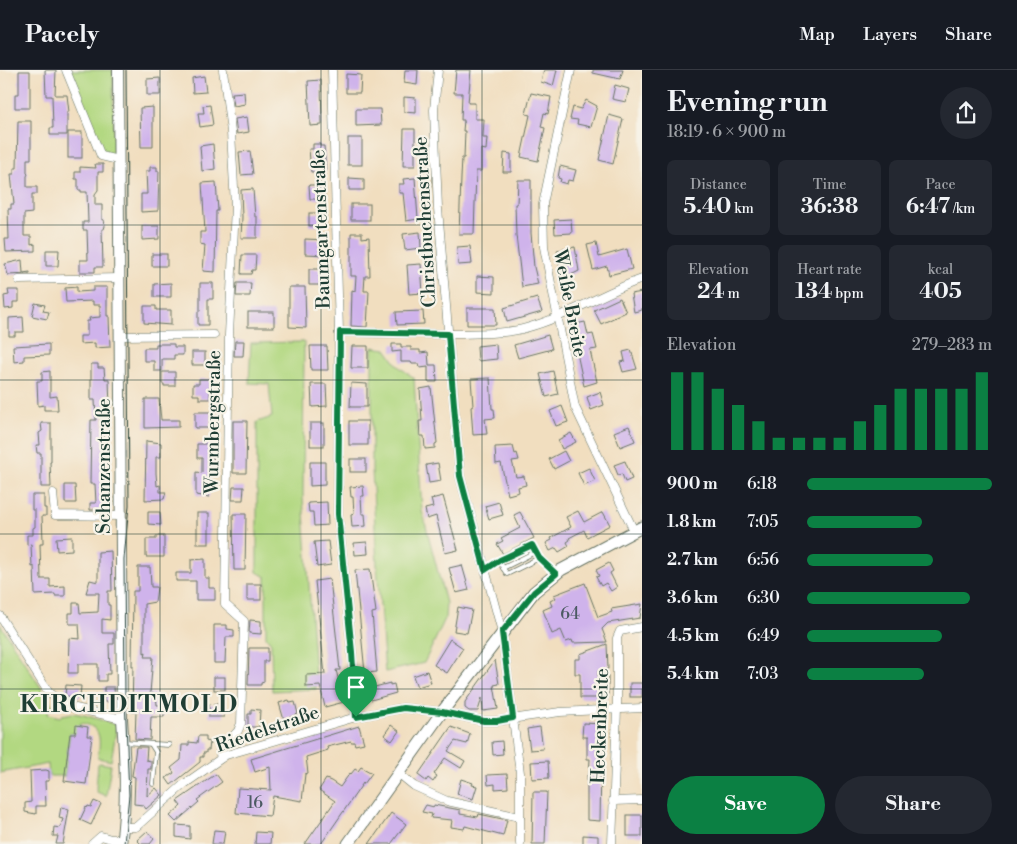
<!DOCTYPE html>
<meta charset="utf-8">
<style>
body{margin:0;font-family:"Libre Bodoni",serif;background:#242831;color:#f1f3f6;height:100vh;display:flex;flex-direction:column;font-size:19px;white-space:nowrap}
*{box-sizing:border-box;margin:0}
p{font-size:16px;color:#9ea1a6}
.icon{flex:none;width:28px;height:28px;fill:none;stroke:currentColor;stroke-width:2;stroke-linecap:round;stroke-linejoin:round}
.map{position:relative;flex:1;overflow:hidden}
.side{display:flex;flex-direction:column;background:#171b24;width:375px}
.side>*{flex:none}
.pin{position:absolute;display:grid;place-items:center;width:42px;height:42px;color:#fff;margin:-51px -21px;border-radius:50% 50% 50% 0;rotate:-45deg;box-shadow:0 0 5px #0007}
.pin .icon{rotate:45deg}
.round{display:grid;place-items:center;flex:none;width:52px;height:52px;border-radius:26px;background:#242831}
.headline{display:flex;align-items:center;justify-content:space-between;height:85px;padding:0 25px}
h1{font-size:28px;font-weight:700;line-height:38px}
.stats{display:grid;grid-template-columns:repeat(3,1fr);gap:8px;height:85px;padding:5px 25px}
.stats div{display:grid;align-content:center;border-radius:8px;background:#242831;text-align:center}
.stats b{font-size:21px;font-weight:700}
.stats small{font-size:14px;font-weight:400}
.stats p{font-size:14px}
.chart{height:140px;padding:10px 25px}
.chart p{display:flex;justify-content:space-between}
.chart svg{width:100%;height:90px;margin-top:5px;stroke:#0b8043;stroke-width:6}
.button{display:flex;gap:10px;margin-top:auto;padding:10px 25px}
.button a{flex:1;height:58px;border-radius:30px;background:#0b8043;color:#fff;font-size:20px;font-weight:700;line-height:58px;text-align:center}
.button a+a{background:#242831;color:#f1f3f6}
ul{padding:0 25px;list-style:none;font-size:16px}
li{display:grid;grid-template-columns:80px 60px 1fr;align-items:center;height:38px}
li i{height:12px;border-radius:6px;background:#0b8043}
header{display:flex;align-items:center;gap:30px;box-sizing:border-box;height:70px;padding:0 25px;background:#171b24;border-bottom:1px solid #363941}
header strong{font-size:24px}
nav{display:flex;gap:28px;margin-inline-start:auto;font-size:18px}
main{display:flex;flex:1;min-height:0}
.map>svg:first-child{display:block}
.green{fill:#b2d881;stroke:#688a5a}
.building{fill:#cfb3eb}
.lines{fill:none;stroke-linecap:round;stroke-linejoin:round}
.service-casing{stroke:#687565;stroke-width:5.5}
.minor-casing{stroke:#687565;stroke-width:9}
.tertiary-casing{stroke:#687565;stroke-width:12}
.secondary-casing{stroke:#687565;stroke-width:13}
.service{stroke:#fff;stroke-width:4}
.minor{stroke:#fff;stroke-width:8}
.tertiary{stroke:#fff;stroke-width:10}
.secondary{stroke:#fff;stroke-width:11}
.tram{stroke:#1f3d34;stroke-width:1}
.route-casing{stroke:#fff;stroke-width:10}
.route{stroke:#0b8043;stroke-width:6}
.grid{fill:none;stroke:#1f3d34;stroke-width:1;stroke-opacity:0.55}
.labels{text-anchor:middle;stroke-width:4.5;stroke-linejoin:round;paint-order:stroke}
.number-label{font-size:16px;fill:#4b5a62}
.street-label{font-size:19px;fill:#1f3d34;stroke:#f7f3e8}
.district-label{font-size:24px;font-weight:bold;letter-spacing:1px;fill:#1f3d34;stroke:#f7f3e8}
</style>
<header>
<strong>Pacely</strong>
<nav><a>Map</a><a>Layers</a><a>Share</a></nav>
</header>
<main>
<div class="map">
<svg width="642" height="774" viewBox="0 0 642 774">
<rect width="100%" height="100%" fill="#f7f3e8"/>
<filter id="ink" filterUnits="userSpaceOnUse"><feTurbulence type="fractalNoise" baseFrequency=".02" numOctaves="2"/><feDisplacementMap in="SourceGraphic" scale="10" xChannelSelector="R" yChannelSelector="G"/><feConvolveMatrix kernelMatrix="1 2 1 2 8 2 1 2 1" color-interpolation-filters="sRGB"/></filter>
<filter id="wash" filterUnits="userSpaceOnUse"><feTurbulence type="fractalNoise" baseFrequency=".0096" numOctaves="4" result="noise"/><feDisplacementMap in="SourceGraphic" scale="20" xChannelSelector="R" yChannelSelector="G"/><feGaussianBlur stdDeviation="1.12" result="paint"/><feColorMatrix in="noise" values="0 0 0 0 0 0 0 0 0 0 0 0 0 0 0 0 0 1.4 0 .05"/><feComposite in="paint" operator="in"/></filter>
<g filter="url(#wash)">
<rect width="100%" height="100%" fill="#f1debf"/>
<!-- green -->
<g class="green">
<polygon points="68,0 113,0 114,88 102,85"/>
<polygon points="304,272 303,427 316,619 272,621 271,573 266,567 266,507 257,502 257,352 272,347 269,314 249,313 251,273"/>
<polygon points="372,277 386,279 398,296 414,308 422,441 446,533 445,549 424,593 385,602 377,495 372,399"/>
<path d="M0 554 54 638H49L48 644 60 647 62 645 73 643 84 645 117 655 111 691 98 688C100 670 103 657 81 653L75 664H70L65 706H49L48 694 0 703Z"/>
<polygon points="100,693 111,695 106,726 97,722 96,719 98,694"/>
</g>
<g id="blocks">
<!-- building -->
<g class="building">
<polygon points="45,0 56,0 55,25 67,25 69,42 67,42 67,65 50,65 50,58 53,58 52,26 46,26"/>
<polygon points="405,0 418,0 417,15 404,13"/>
<polygon points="456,0 471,0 468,33 475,33 475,49 484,49 483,68 487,68 486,80 481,79 481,101 476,101 474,164 459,164 461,108 462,88 464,88 465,61 463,61 464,50 461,50 462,23 454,23"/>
<polygon points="544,0 557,0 553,16 541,12"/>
<polygon points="593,0 623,0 620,9 593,3"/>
<polygon points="19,1 30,1 30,38 15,38 15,24 19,24"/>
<polygon points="346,4 361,5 360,23 346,23"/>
<polygon points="204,6 206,22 193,23 192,8"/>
<polygon points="160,8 160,25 147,25 147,9"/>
<polygon points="321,10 322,55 310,56 308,11"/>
<polygon points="615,15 629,19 626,32 612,29"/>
<polygon points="244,22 245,34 234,36 232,23"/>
<polygon points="531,23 551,27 548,44 544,43 541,57 545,58 538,91 521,87 530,45 526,44"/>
<polygon points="404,27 416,28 416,43 404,42"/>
<polygon points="586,30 597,36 591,57 577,54 578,50 570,49 573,37 581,39"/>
<polygon points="210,35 213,55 200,57 198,43 204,43 203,36"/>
<polygon points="153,37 153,77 141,77 140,38"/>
<polygon points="356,39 380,39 381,55 356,56"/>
<polygon points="609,45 623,49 613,94 599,90"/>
<polygon points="247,47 249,62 237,64 235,49"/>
<polygon points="18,51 31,51 31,89 27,89 27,103 28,104 27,106 27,117 37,117 37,124 32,124 32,143 24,144 24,166 31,166 31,175 35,174 35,181 6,182 5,169 9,169 8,139 11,139 11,134 14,134 11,104 14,104 14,98 17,98"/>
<polygon points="404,59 415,59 415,96 403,96"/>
<rect x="68" y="62" width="14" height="26"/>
<rect x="348" y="68" width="14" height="27"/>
<polygon points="213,74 215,99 202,101 200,76"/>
<polygon points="313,74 320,74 320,76 324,76 326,101 311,102 309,79 313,79"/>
<polygon points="250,81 253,104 241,105 239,82"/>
<polygon points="504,83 511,84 511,102 503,102"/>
<polygon points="95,94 103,94 103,102 98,102 98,120 95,124 95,135 102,135 102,150 104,150 105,156 104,159 102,159 103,197 95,197 95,202 80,202 80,190 88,190 87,160 83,160 83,152 88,152 87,122 81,122 81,120 78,120 78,109 75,109 75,102 80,102 80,97 96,98"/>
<polygon points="560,96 576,100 573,111 568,110 567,114 560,112 561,109 558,108"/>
<polygon points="150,97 157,97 157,101 159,101 158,141 141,142 141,124 147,124 146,101 150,101"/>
<polygon points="349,108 364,109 364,120 349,120"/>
<polygon points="415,108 418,149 406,151 403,123 399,123 399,114 404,114 403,109"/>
<polygon points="518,110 531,110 531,163 534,197 538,214 522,217 516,165 515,134 517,134"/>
<polygon points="216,112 218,141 216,141 215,202 203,201 205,175 200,174 200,162 205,162 202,113"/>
<polygon points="309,115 324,115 325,129 310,129"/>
<polygon points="253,119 255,147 257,147 257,168 241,168 242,147 241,120"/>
<rect x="351" y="134" width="19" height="16"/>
<rect x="309" y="143" width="17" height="13"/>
<polygon points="571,149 572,163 555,164 554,150"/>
<polygon points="142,156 159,156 159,169 142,170"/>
<polygon points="420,162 421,178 405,180 403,164"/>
<polygon points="351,163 362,163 362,168 369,167 370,206 365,206 364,221 369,221 367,257 351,256 352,220 355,221 356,206 351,206"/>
<polygon points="305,169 327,170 327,185 305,184"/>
<polygon points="596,173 599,187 627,179 632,199 609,205 607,196 593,200 587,175"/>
<polygon points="470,176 472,194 458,195 457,177"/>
<polygon points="575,177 579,201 573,204 561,206 557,180"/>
<polygon points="46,180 59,180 58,196 46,196"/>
<rect x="152" y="184" width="15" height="12"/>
<polygon points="242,185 256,185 255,200 252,200 251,204 241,204"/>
<polygon points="22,190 23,203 30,202 30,204 8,205 5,194"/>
<polygon points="421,194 423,223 409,224 407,195"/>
<polygon points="309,199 327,199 326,215 309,215"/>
<polygon points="477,206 494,207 494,223 477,222"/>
<polygon points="171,213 171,227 154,227 154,214"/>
<polygon points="200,213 213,213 213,229 208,229 208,255 198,255 198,241 200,241"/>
<polygon points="237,213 251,213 250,226 236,226"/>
<polygon points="77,217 77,222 93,221 93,217 107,217 107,246 109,246 110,277 95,278 95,273 80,274 80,266 87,266 87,251 90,251 89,248 100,247 100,235 93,235 93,231 66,232 65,218"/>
<polygon points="289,217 305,217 306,258 289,257"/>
<polygon points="8,220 19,220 19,232 13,232 13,238 5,239 4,226 9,225"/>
<polygon points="642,222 642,240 634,242 631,224"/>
<polygon points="537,228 542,242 507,252 504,238"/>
<polygon points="620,228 626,242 601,254 594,240"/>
<polygon points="35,233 45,235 43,241 49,242 47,249 32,246"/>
<polygon points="144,236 156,236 156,240 171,240 171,255 144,253"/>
<polygon points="467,238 495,238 496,255 467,255"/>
<polygon points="423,241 424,254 397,255 396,242"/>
<rect x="248" y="242" width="26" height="15"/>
<polygon points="23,247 24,262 15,262 15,266 9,266 9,248"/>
<polygon points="585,252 588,265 593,264 597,279 590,280 597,312 584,316 571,255"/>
<polygon points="548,265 552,279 518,288 514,275"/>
<polygon points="235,271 244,271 243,286 234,286"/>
<polygon points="49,274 49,285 24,286 24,291 14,292 13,276"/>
<polygon points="156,274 174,274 174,277 183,277 183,285 174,285 174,289 162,289 162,301 154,301 154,291 144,291 144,278 156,278"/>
<polygon points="392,274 401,274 401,277 411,277 411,280 420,280 420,283 428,282 429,295 436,295 437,312 428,312 428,297 420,298 419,294 412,294 411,292 401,292 401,281 392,282"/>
<polygon points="496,274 497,289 478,291 477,276"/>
<polygon points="310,276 327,276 328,300 311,300"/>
<polygon points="352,276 368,276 368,298 351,298"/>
<polygon points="631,280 637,299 623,302 620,292 625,291 623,282"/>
<rect x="192" y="282" width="13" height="13"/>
<polygon points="91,294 98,294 98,298 104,298 105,309 109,309 110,340 103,340 104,384 106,384 106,401 104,401 104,440 90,440 90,433 96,433 95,414 90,414 91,350 96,350 95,330 91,330"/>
<polygon points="50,301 50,327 57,326 58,340 44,340 44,335 38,336 37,311 42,311 42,302"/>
<polygon points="553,301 558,324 546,327 540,304"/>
<polygon points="162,302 175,302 175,316 164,316 164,314 162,314"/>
<polygon points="490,308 492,339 494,339 495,348 485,349 487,364 473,365 471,337 473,336 471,309"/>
<polygon points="199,309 210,309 210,329 199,329 199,325 193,325 193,314 199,314"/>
<polygon points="351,313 367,314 367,337 350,337"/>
<polygon points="311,314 326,314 327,336 312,337"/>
<polygon points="431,317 437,373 435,374 435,378 425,379 424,366 420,366 419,351 422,351 420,319"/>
<polygon points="600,322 604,335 591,340 587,327"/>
<polygon points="145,329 159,329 161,350 179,350 179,357 145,358"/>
<polygon points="562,336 568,352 556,356 550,341"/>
<polygon points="195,342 211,342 210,358 195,358"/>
<polygon points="233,351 247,351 246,403 233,403"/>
<rect x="349" y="351" width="19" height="24"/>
<polygon points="41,353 51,353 51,392 50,392 51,417 41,417 41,383 37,383 36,375 40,375 39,363 42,361"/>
<rect x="310" y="353" width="14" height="23"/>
<polygon points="629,356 635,371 620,377 614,362"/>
<polygon points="571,363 576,372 562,379 558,370"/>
<polygon points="146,371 161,373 161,387 156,387 156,403 157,416 160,415 160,422 166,422 164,429 145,430"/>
<polygon points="197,374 210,374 210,388 214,388 214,401 210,401 209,427 196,425 196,402 202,403 202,388 197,388"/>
<polygon points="513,376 515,384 517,383 519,390 512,391 516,407 524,406 526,415 518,417 519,422 508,425 501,393 496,394 495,377"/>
<polygon points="564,381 569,391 554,399 549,389"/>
<rect x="350" y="389" width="16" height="13"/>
<polygon points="625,391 632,409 625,412 622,404 618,405 614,395"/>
<polygon points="310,392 325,392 325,415 310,416"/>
<polygon points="438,393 441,411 429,413 426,395"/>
<polygon points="589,398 595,411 584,416 578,403"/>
<polygon points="65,415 75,415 76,433 65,433"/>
<polygon points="363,416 364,426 361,426 362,444 365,444 366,456 352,457 351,445 354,444 353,427 351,427 350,417"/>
<polygon points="233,417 244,417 243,430 232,430"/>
<polygon points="32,425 44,425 44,438 46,438 46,446 42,446 43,471 43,474 40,474 41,509 50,509 50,517 65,516 65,526 55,526 55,524 35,525 34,496 32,497 31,474 27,475 27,465 33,465 33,458 35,457 35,440 32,440"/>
<polygon points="443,426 458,480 445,483 436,446 427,449 425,439 433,437 431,429"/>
<polygon points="327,432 328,455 314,456 313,442 309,442 308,433"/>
<polygon points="499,432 503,445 489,449 485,436"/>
<polygon points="578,441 584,452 603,442 610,455 587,467 584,460 569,468 570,470 567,472 569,476 559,482 556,478 550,481 546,473 552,470 551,468 571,457 566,447"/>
<polygon points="148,442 160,442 161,455 148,454"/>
<polygon points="520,442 534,468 503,484 497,474 503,471 501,468 520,458 514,445"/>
<rect x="197" y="443" width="12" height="31"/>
<polygon points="233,444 246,444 245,500 234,500"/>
<polygon points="156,466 164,466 164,487 146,487 146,469 156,469"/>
<polygon points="72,467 72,480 57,481 56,468"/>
<polygon points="328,471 331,495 317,497 314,472"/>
<polygon points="367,472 368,484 355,485 354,473"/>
<polygon points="111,481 112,521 108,521 108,535 110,535 110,550 102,549 102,563 114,563 114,574 109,574 110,604 106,604 106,611 98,611 98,594 78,594 78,603 68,603 69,568 80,569 79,554 69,554 69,543 73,543 73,533 79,533 80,543 98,542 99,523 86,523 90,510 98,512 98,482"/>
<polygon points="205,489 205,508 209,508 209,518 215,518 215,530 196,530 196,511 176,511 176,503 191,503 191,490"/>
<polygon points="609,493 613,501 610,503 617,517 611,521 606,513 601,516 596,507 599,506 596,500"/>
<polygon points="462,495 469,520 456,523 449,498"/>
<polygon points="138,497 150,497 151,517 157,517 155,532 144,534 144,583 146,582 145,587 153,587 150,623 156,624 157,635 164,635 164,647 151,647 150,670 135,669 136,642 132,642 133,596 132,596 133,521 138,521"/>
<polygon points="370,499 376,542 372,543 377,602 365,603 355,500"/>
<polygon points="330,509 340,600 336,600 344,632 325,637 320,616 306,617 306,605 325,604 315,511"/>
<polygon points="585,513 598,547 612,542 611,539 642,534 640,548 608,553 602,559 607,572 573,573 572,570 566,572 561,560 552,564 543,540 552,536 550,531 556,528 554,525"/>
<rect x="247" y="514" width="14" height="16"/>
<polygon points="458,537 472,540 467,563 454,561"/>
<polygon points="250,550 261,551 261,564 249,563"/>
<polygon points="214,555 227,555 227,559 234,560 234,567 226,567 225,593 214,593"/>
<polygon points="450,569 463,578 447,603 434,595"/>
<polygon points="607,574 608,599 598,601 598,606 608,606 608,628 580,628 580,604 575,604 575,589 580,589 580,584"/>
<polygon points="249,578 268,578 268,591 264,591 264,612 261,613 261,615 248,615"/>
<polygon points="495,590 499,614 494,615 498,639 483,641 482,628 478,641 469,641 465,638 465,632"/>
<polygon points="427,601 431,613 417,617 413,606"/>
<rect x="214" y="607" width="11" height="13"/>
<polygon points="390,613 390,615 394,614 396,623 371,630 368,620 371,620 371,618"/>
<rect x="630" y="613" width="12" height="14"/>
<polygon points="66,615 81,616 80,627 65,626"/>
<polygon points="104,617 114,617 115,632 104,632"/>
<polygon points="289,630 290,633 295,632 298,644 284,650 279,633"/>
<polygon points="216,633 224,633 224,647 209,647 209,634 216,635"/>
<polygon points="251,639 260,640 259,657 250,657 248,655 248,644 251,644"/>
<polygon points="583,653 604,654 601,696 600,751 587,750 587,705 589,705 590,689 587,689 587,667 582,667"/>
<polygon points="76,655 88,657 87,666 92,666 86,714 64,711 70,664 75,664"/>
<polygon points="391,655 399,661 392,671 384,665"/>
<polygon points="359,656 364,673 355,675 354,672 351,672 351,671 327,677 328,680 306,687 308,703 305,704 302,731 273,726 270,746 236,743 238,718 271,720 270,697 255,702 251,689"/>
<polygon points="451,657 470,664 467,674 455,671 448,681 465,691 461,698 445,688 434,704 437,706 433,712 428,708 426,711 418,705"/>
<polygon points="540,657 543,679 530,680 527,659"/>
<polygon points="198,666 206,666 206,671 210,672 209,680 206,680 206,683 203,683 203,687 200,687 200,692 171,715 166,708 174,703 171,698 181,690 182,675 189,675 189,672 197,673"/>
<polygon points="502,671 503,684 493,685 492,672"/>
<polygon points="136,677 147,677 146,690 151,691 151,699 148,699 147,726 156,718 162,725 146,739 143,735 134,734 135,707 132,706"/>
<polygon points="548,691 549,708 532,709 531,692"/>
<polygon points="361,697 372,703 364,714 363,713 361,716 321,774 305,774 335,731 319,720 326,709 331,711 340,717 350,703 351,704 355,699 358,701"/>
<polygon points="46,700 49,701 49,711 45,711 46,736 36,736 36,744 25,742 25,733 31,732 30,701"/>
<polygon points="216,704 222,712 197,730 199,732 176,752 170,746 181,736 177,731"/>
<polygon points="507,704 508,718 495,719 495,714 488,715 487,705"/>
<polygon points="461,709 473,713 472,715 477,716 473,729 457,724"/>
<polygon points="533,722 547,722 545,774 532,774"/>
<polygon points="94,731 101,734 91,755 80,750 86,737 87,738 88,736 91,737"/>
<polygon points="426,735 434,737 434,735 460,740 460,744 478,747 479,744 507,750 503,766 465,756 464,759 451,757 452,750 431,748 432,744 422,742"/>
<polygon points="61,737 69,739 63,774 56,774 58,766 53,766 54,757 60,758 63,749 59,748"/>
<polygon points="391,743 406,754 391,774 369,774"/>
<rect x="627" y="745" width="15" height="21"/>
<polygon points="176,755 190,756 190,769 176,767"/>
<polygon points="214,760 225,761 223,774 212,774"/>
<polygon points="147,761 154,769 150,774 141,774 137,770"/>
<polygon points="256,762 271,763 270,774 255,774"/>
<polygon points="583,765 598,766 598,774 583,774"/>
</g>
</g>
</g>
<g filter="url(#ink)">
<use href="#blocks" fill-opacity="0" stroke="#687565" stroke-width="1"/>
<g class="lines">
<defs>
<g id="service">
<polyline points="499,490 503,498 535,482"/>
<polyline points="503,498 507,504 539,488"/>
<polyline points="485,500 499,490 532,475 539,488 554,502"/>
<polyline points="124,672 169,675"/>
<polyline points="151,674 156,682 153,714"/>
</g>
<g id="minor">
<polyline points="66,0 101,86 118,90"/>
<polyline points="332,0 339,262 338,444 352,582 356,647"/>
<polyline points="438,0 434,40 438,138 460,406 502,562 520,703 520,774"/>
<polyline points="571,0 543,134 544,177 575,337 634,461"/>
<polyline points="19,210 119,208"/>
<path d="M339 262C380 263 421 264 462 264 483 263 505 264 526 258 567 247 602 223 642 209"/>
<polyline points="120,266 214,265"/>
<polyline points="53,423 55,445 121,446"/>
<polyline points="0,546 49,623 67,636 122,649"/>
<path d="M221 688C216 675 231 670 237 662 239 660 239 657 241 654L244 551 225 534 229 265 235 136 231 62 223 0"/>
<polyline points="398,703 414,716 447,731 520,747"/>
<polyline points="613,731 642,730"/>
<polyline points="124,757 136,757 183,715 226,685 356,647 403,638 442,642 484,651 497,651 560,642 642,638"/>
<polyline points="92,774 101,766 111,769 122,769"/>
<polyline points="612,774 617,639 617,568 620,561 642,557"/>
</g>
<path id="tertiary" d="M118 0 122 649C125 691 127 732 121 774"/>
<polyline id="secondary" points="348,774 442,642 534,522 561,500 642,457"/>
</defs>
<!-- service casing -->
<use href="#service" class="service-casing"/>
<!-- minor casing -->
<use href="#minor" class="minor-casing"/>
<!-- tertiary casing -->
<use href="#tertiary" class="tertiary-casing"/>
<!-- secondary casing -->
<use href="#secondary" class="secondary-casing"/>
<!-- service -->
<use href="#service" class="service"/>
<!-- minor -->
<use href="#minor" class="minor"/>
<!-- tertiary -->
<use href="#tertiary" class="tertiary"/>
<!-- secondary -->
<use href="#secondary" class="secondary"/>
<!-- tram -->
<polyline class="tram" points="124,774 129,725 125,628 124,489 129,435 126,0"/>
</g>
</g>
<g class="lines" filter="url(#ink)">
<defs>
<polygon id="route" points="340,262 448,264 460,406 485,500 500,490 532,475 539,488 556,504 534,522 502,562 513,648 497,651 484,651 442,642 403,638 356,647 352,582 338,444"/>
</defs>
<!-- route casing -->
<use href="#route" class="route-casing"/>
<!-- route -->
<use href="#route" class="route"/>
</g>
<!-- grid -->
<path class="grid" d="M160 0V774M321 0V774M482 0V774M0 155H642M0 310H642M0 464H642M0 619H642"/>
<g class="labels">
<!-- number labels -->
<g class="number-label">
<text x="570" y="549">64</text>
<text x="255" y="738">16</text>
</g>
<!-- street labels -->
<g class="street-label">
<text transform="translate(424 152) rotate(-93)" y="7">Christbuchenstraße</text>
<text transform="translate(320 159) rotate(-92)" y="7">Baumgartenstraße</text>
<text transform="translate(571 233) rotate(79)" y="7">Weiße Breite</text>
<text transform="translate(212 352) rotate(-89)" y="7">Wurmbergstraße</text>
<text transform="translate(103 396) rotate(-90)" y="7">Schanzenstraße</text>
<text transform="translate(599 656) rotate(-88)" y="7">Heckenbreite</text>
<text transform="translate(267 658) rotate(-19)" y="7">Riedelstraße</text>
</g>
<!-- district labels -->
<g class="district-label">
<text x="129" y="642">KIRCHDITMOLD</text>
</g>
</g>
</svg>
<div class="pin" style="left:356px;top:647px;background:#1e9e55"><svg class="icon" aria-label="arrive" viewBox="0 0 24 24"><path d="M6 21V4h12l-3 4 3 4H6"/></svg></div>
</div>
<section class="side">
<div class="headline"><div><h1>Evening run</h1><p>18:19 · 6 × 900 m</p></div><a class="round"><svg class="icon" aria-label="share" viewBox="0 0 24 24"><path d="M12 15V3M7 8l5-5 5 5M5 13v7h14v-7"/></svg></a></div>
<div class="stats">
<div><p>Distance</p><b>5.40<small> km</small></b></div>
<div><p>Time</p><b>36:38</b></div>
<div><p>Pace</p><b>6:47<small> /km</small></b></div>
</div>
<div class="stats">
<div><p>Elevation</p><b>24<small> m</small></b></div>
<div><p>Heart rate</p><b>134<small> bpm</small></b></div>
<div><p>kcal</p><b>405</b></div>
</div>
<div class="chart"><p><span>Elevation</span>279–283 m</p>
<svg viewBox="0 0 160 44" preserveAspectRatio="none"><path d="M5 44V6M15 44V6M25 44V14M35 44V22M45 44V30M55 44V38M65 44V38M75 44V38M85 44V38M95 44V30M105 44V22M115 44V14M125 44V14M135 44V14M145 44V14M155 44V6"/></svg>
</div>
<ul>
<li><b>900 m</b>6:18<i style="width:100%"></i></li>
<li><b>1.8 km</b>7:05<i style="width:62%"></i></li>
<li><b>2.7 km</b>6:56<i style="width:68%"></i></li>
<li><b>3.6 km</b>6:30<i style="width:88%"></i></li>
<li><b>4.5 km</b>6:49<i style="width:73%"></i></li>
<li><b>5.4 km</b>7:03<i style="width:63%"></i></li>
</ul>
<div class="button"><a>Save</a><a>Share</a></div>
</section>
</main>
